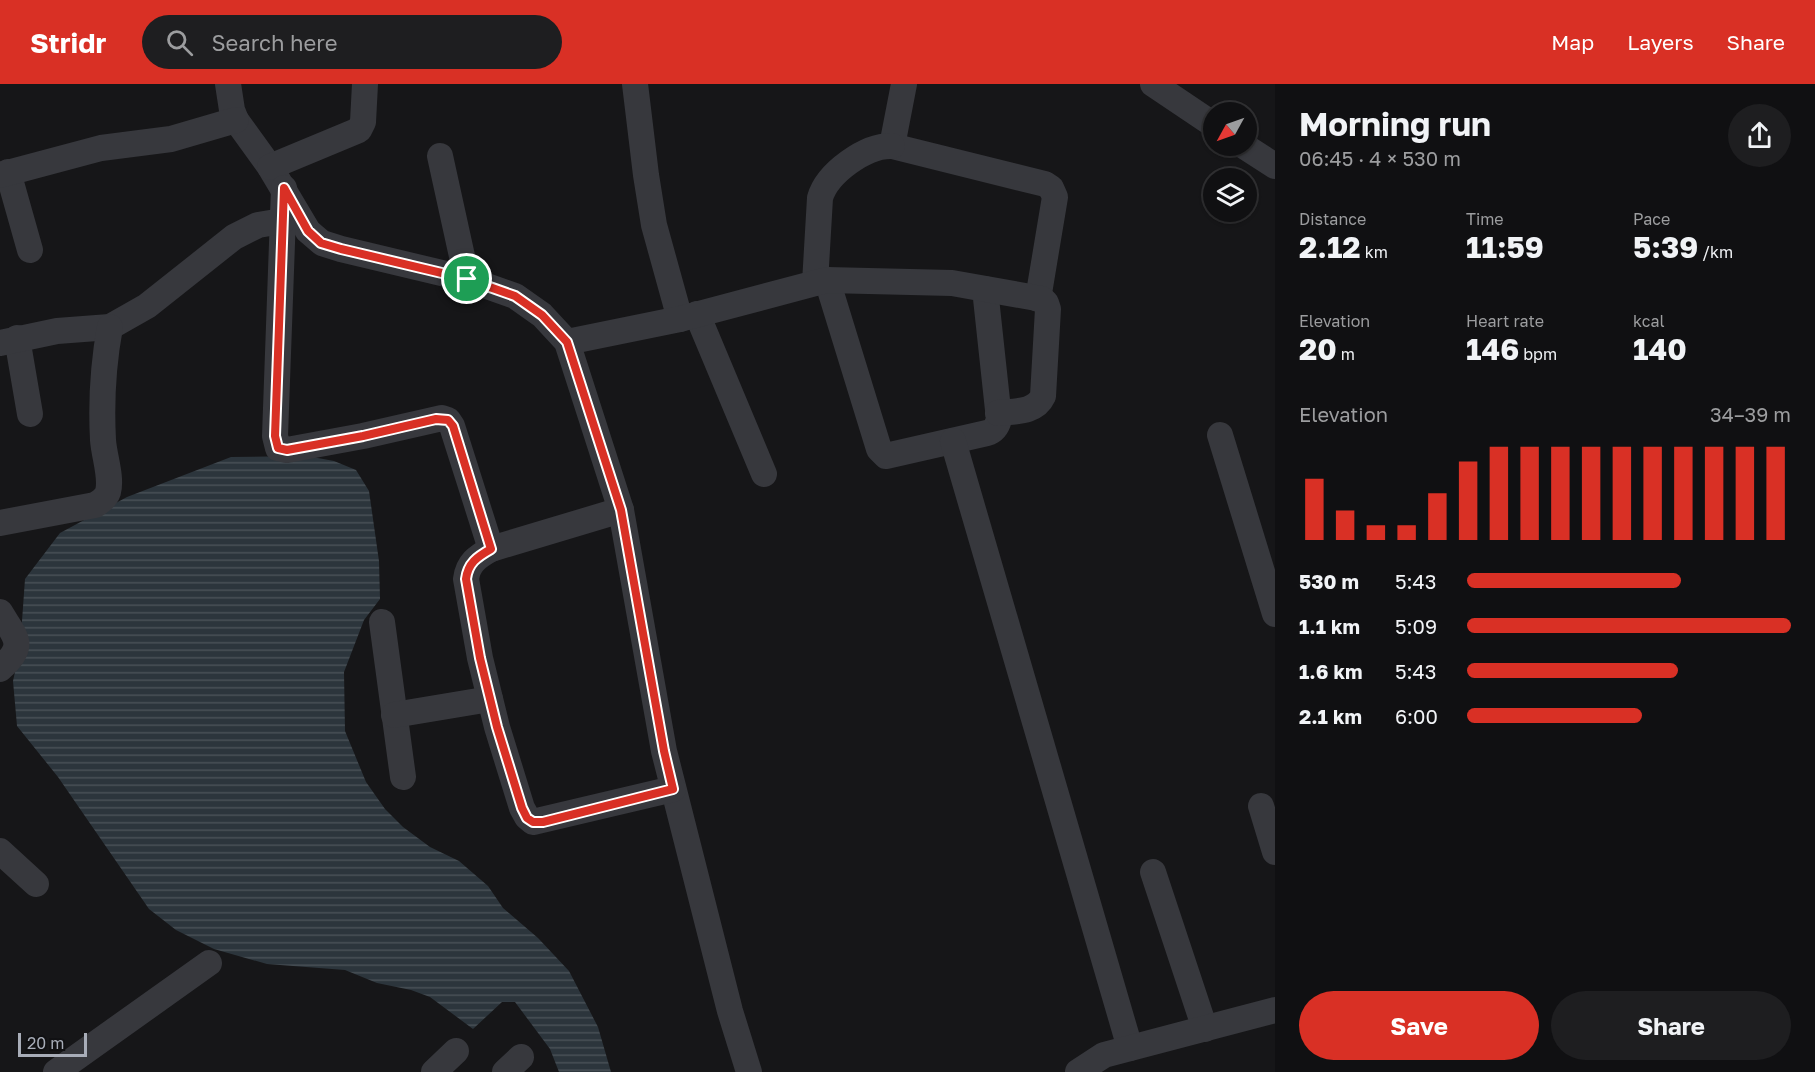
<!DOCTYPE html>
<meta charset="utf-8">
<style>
body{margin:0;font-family:"Golos Text",sans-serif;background:#1e1e20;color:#f1f3f6;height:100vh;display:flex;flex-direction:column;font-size:22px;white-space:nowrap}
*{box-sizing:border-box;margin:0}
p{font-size:20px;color:#9c9d9f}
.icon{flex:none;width:33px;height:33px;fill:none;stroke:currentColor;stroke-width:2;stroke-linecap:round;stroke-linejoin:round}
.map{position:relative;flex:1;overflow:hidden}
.side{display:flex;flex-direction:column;background:#101012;width:540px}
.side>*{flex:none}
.needle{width:39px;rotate:230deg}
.tools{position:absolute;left:1203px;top:18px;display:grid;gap:12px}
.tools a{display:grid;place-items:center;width:54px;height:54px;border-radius:50%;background:#101012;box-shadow:0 2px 4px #0004,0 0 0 2px #303032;font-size:30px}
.scale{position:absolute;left:18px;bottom:15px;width:69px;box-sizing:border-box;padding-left:6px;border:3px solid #a8adb8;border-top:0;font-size:16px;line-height:21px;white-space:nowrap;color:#a8adb8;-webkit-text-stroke:4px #111113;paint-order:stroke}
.pin{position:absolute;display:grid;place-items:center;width:51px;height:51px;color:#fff;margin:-26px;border:3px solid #fff;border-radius:50%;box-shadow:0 2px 6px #0007}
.round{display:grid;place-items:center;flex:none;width:63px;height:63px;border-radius:32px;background:#1e1e20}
.overview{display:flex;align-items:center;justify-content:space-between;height:102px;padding:0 24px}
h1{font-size:33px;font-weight:700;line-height:45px}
.figures{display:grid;grid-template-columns:repeat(3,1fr);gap:9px;height:102px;padding:6px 24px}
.figures div{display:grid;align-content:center}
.figures b{font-size:30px;font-weight:700}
.figures small{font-size:16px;font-weight:400}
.figures p{font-size:16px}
.chart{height:168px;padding:12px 24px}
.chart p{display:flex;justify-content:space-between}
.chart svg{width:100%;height:108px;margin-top:6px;stroke:#d93025;stroke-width:6}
.button{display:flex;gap:12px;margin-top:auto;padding:12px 24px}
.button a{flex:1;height:69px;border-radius:36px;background:#d93025;color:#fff;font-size:24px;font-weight:700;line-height:69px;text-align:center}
.button a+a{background:#1e1e20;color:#f1f3f6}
ul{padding:0 24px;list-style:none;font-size:20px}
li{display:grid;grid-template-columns:96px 72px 1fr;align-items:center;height:45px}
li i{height:15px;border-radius:8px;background:#d93025}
header{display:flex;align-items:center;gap:36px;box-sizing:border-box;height:84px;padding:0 30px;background:#d93025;color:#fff}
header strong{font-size:28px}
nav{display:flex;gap:33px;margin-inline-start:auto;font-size:21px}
.search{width:420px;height:54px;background:#1e1e20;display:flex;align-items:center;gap:15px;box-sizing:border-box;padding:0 21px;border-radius:33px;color:#9c9d9f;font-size:22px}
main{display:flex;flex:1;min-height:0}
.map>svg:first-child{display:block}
.water{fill:url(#water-rules)}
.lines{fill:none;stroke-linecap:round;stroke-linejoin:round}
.minor{stroke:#37383d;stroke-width:26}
.route-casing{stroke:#fff;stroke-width:12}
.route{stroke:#d93025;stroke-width:8}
</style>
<header>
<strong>Stridr</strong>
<div class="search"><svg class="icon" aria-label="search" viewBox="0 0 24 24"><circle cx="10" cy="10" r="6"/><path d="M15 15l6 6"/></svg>Search here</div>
<nav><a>Map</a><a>Layers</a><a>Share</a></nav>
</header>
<main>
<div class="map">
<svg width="1275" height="988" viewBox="0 0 1275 988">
<defs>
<pattern id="water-rules" width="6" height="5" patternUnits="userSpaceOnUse" patternTransform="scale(1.5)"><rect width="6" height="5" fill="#2c353c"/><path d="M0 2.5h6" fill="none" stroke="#485056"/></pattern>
</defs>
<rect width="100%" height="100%" fill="#161618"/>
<!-- water -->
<polygon class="water" points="307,372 334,377 356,386 369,407 379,477 380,515 364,536 344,588 345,647 366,698 385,725 403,743 430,763 459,777 488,802 503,824 538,854 569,887 598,943 611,988 559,988 550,965 515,918 502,918 473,945 430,913 411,906 377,899 345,886 267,880 214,865 176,846 149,825 58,693 17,642 13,597 20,565 25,495 60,449 127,413 231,373"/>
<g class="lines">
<!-- minor -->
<g class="minor">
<polyline points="228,0 232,26 236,36 270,83 308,147 322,159 341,165 467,195 515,212 542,231 567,258 621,426 664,667 730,927 749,988"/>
<polyline points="635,0 646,91 654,141 680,235"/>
<polyline points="904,0 892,62 1045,100 1051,104 1055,113 1038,215"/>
<polyline points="1153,0 1214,41"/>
<polyline points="1244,62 1275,82"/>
<polyline points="440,72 467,195"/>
<polyline points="270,83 359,46 363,38 365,0"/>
<polyline points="8,88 30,166"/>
<polyline points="0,91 101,64 171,55 236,36"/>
<polyline points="284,104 275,352 278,364 287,366 363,352 442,334 448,336 452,342 491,465"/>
<path d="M827 196 879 365 886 372 987 349C994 347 997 343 999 335L985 205"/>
<path d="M815 199 820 114C827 89 866 61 892 62"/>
<polyline points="697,230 764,390"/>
<polyline points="17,254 30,330"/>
<path d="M567 258 680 235 827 196 952 199 1042 215 1046 219 1048 225 1043 312C1035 329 1015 327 998 329"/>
<polyline points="0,259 57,247 110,243 147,222 234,153 258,141 282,137"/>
<polyline points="1220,351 1275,530"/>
<polyline points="953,357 1130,964"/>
<path d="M621 426 491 465C477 473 468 479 466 495L480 574 497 643 522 724 527 733 533 738 673 705"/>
<path d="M0 439 95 421C100 418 106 414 108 408 112 393 104 372 103 356 101 318 103 281 110 243"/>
<path d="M0 528C16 555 27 560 0 585"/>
<polyline points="382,538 403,693"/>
<polyline points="394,631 490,615"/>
<polyline points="1261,722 1275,768"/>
<polyline points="0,767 36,800"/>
<polyline points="1153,788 1205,945"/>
<polyline points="56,988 209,879"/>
<polyline points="434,988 456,967"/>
<polyline points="505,988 521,973"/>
<polyline points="1078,988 1104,971 1275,926"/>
</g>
</g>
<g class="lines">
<defs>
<path id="route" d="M284 104 308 147 321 159 341 165 467 195 515 212 542 231 567 258 621 426 664 667 673 705 543 738H533L527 734 522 724 497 643 480 574 466 495C468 479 477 473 491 465L453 342 448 336 436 335 363 352 287 366 278 364 275 352Z"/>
</defs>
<!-- route casing -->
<use href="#route" class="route-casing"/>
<!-- route -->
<use href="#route" class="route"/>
</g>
</svg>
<div class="tools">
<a><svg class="needle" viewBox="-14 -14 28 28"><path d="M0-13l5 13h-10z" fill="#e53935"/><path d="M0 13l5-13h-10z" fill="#9c9d9f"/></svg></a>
<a><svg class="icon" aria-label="layers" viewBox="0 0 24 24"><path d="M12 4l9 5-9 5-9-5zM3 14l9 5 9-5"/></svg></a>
</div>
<div class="scale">20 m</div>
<div class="pin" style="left:467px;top:195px;background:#1e9e55"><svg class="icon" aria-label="arrive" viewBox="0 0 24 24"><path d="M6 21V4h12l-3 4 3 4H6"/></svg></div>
</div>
<section class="side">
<div class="overview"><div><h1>Morning run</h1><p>06:45 · 4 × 530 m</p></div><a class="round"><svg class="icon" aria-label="share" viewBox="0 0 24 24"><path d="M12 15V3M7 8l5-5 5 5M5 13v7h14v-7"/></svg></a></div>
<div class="figures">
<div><p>Distance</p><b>2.12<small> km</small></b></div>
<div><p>Time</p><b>11:59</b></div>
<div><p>Pace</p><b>5:39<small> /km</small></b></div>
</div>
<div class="figures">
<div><p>Elevation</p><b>20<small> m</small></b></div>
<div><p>Heart rate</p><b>146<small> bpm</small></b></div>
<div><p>kcal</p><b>140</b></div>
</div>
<div class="chart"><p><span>Elevation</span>34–39 m</p>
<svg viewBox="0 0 160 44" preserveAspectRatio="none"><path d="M5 44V19M15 44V32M25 44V38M35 44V38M45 44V25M55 44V12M65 44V6M75 44V6M85 44V6M95 44V6M105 44V6M115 44V6M125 44V6M135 44V6M145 44V6M155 44V6"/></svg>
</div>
<ul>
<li><b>530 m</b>5:43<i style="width:66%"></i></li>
<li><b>1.1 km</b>5:09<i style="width:100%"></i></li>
<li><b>1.6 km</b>5:43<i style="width:65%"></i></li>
<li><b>2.1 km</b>6:00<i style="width:54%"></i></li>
</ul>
<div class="button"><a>Save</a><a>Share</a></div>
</section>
</main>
